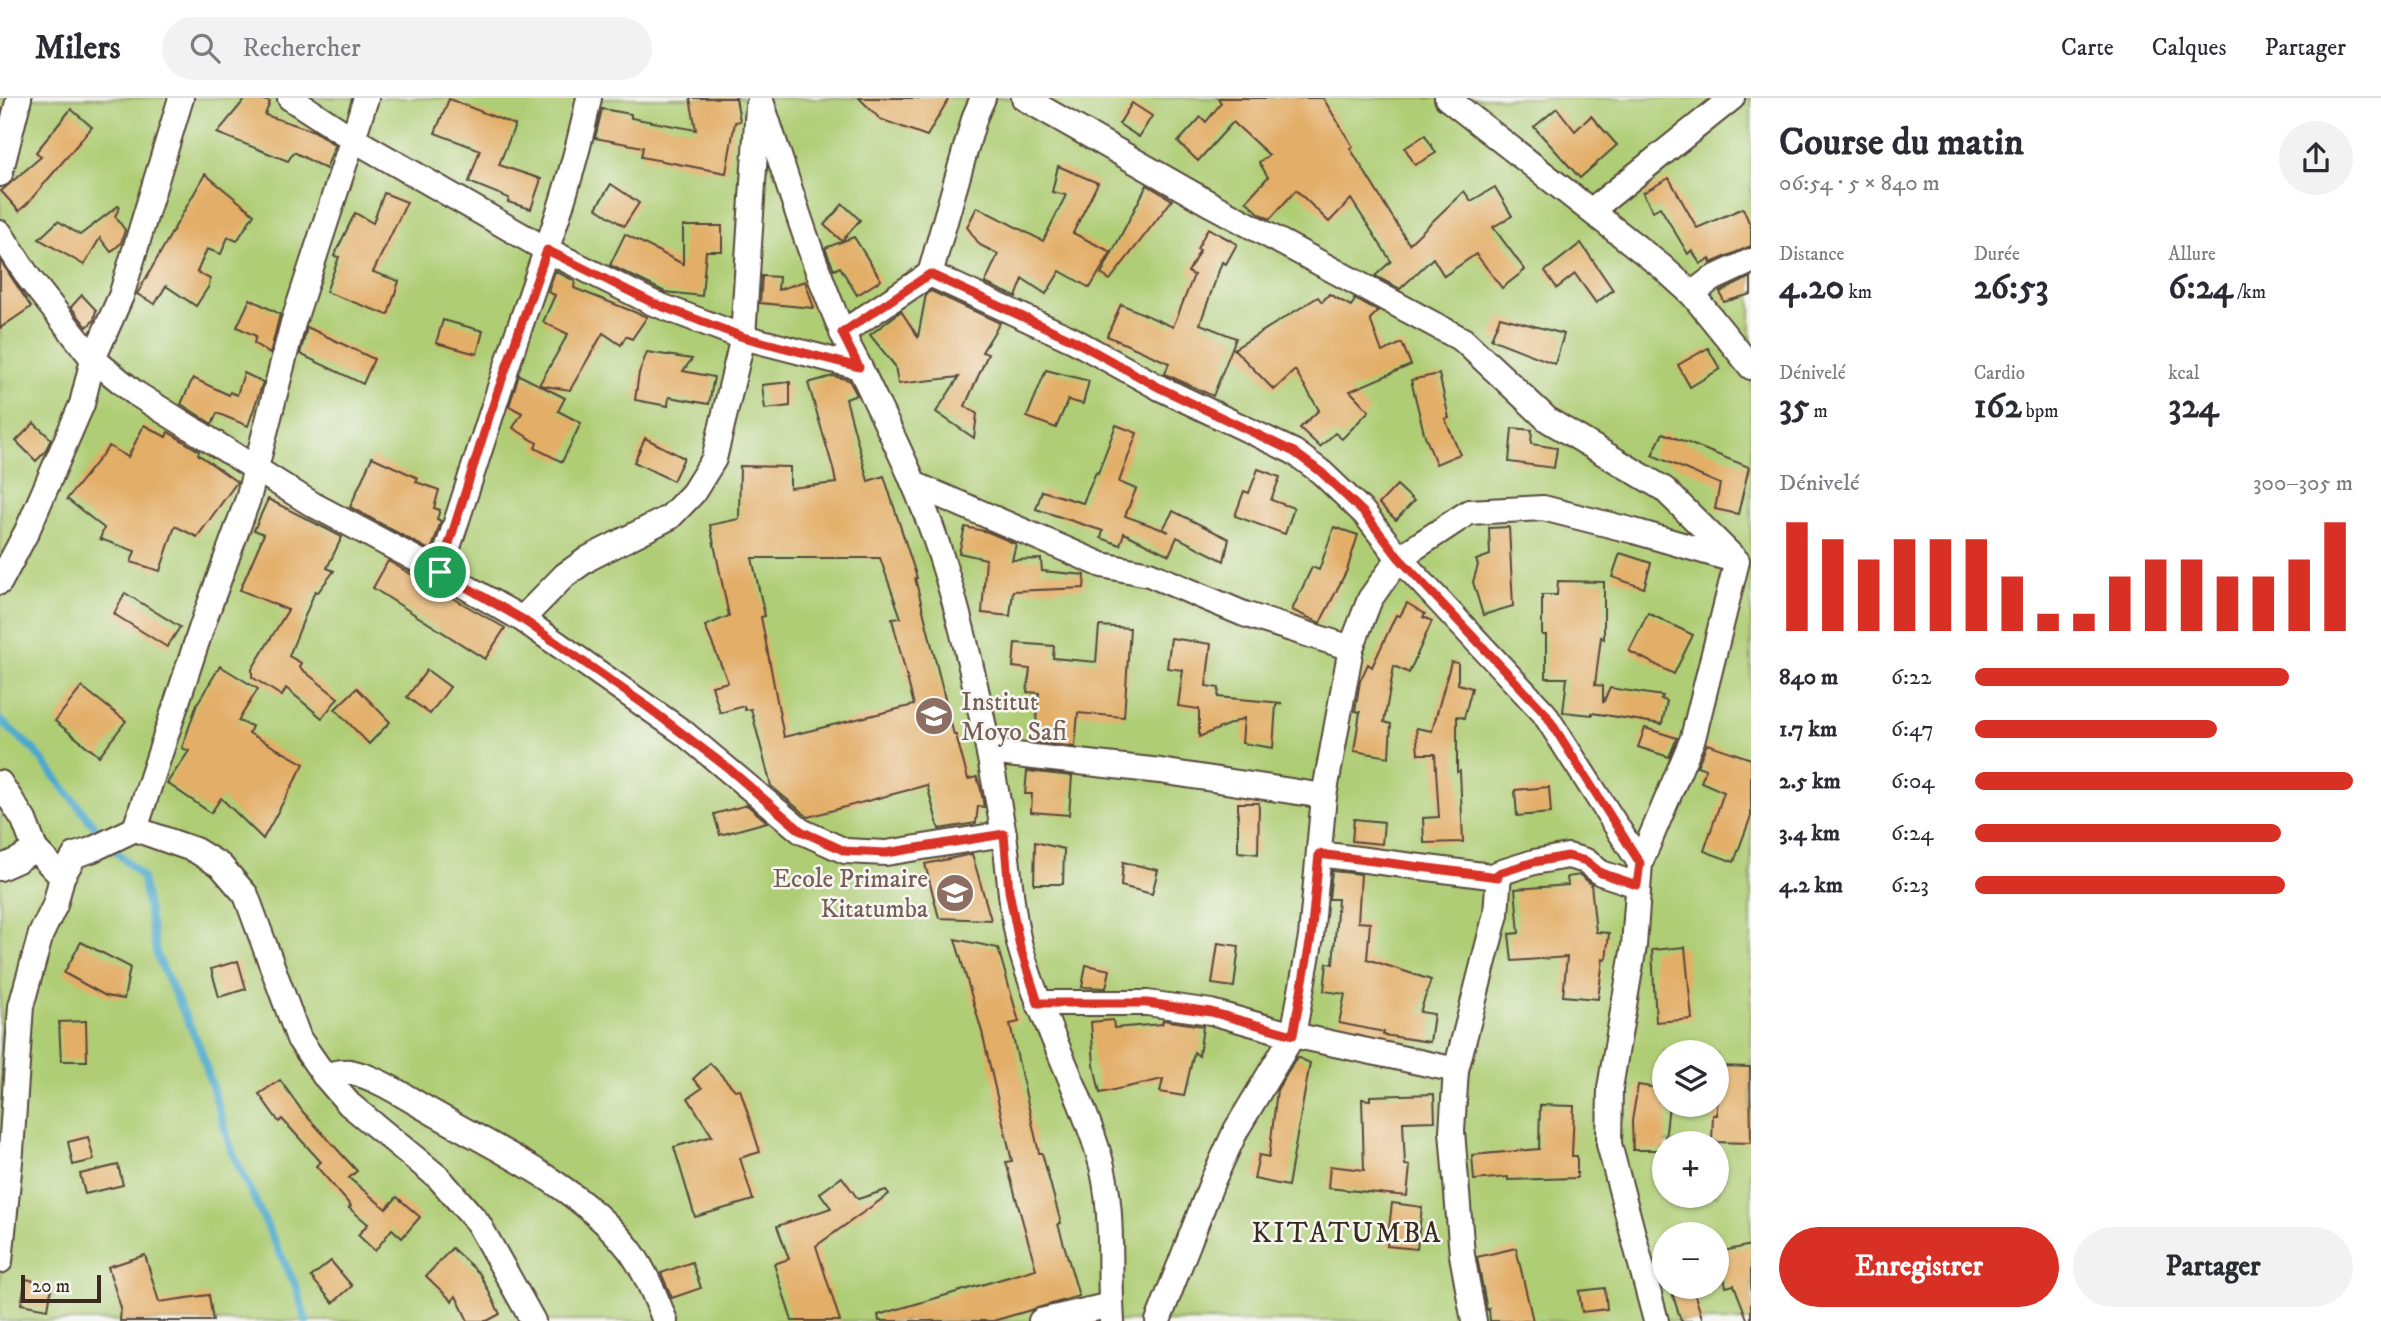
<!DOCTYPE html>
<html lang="fr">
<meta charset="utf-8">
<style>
body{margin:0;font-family:"IM FELL DW Pica",serif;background:#f2f2f3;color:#2b2b33;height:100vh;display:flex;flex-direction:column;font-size:26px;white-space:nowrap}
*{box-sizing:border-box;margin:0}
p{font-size:23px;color:#7c7c81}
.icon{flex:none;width:38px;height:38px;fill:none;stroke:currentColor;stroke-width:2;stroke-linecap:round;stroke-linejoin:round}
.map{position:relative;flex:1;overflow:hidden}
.details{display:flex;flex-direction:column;background:#fff;width:630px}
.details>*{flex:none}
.buttons{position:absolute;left:1652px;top:942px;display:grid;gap:14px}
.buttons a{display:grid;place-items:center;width:77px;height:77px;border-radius:50%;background:#fff;box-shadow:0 2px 5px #0004;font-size:35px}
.scale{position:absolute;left:21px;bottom:18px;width:80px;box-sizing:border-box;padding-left:7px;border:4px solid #3b2a1e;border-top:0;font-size:19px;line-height:24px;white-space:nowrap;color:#3b2a1e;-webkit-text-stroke:5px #f6f6f2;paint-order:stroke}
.pin{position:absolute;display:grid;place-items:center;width:60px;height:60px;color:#fff;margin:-30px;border:4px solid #fff;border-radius:50%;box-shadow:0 2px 7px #0007}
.round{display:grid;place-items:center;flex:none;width:74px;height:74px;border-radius:37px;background:#f2f2f3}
.summary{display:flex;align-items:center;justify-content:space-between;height:119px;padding:0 28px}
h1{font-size:38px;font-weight:800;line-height:52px}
.metrics{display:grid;grid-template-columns:repeat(3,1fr);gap:10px;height:119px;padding:7px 28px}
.metrics div{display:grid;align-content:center}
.metrics b{font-size:35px;font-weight:800}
.metrics small{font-size:19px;font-weight:400}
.metrics p{font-size:19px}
.chart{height:196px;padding:14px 28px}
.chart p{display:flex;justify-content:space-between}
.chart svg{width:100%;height:126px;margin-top:7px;stroke:#d93025;stroke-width:6}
.action{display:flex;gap:14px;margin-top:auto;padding:14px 28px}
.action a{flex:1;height:80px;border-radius:42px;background:#d93025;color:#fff;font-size:28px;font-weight:800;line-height:80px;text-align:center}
.action a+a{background:#f2f2f3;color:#2b2b33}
ul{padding:0 28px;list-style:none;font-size:23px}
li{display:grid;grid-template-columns:112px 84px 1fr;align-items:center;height:52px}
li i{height:18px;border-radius:9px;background:#d93025}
header{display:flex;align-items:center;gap:42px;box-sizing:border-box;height:98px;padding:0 35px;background:#fff;border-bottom:2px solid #e1e1e2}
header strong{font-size:33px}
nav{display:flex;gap:38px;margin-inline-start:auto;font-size:24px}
.search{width:490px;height:63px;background:#f2f2f3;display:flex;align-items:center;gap:18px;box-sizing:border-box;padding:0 24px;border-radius:38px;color:#7c7c81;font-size:26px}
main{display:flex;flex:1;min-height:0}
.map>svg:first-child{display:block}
.green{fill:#afcd74;stroke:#757c49;stroke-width:2;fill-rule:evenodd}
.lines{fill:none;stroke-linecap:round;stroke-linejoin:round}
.stream{stroke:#4ca9ca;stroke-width:8}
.building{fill:#e3ae67;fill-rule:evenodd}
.minor-casing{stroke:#57473a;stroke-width:28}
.minor{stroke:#fff;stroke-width:24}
.route-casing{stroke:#fff;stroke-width:14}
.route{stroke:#d93025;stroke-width:9}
.labels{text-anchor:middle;stroke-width:5;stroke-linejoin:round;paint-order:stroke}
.education-label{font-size:26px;fill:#785e54;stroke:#f6f6f2;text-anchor:start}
.neighbourhood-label{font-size:28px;letter-spacing:2px;fill:#3b2a1e;stroke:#f6f6f2}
</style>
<header>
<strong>Milers</strong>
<div class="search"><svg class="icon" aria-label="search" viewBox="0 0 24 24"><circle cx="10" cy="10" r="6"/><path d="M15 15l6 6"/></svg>Rechercher</div>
<nav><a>Carte</a><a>Calques</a><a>Partager</a></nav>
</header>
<main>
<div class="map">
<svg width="1751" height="1223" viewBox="0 0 1751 1223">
<rect width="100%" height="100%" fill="#f6f6f2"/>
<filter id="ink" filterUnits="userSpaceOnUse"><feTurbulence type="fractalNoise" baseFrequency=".0143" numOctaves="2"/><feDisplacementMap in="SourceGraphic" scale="14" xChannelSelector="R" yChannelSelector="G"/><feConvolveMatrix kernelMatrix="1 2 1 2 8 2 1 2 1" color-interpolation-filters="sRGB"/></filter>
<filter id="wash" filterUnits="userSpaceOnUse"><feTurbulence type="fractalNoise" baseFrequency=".00686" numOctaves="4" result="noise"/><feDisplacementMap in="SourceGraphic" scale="28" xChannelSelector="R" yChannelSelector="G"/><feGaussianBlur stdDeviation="1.57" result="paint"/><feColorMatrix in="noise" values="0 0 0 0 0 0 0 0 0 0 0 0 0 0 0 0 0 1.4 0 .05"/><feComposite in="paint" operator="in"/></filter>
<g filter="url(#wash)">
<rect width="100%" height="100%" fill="#f3e9d6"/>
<!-- green -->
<path class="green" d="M0 0H1751V1223H0ZM1664 954H1717V1006H1664ZM1664 1045H1717V1097H1664ZM1664 1136H1717V1188H1664Z"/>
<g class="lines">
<!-- stream -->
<polyline class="stream" points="0,622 34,652 106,743 142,779 157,858 200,949 232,1054 297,1191 306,1223"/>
</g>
<g id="blocks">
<!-- building -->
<g class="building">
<polygon points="246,0 258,0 270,4 265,17 314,33 335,47 326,71 294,54 288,63 217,35"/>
<polygon points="690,0 736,0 740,23 735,24 726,75 641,59 643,49 595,40 602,11 631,16 631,20 696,32"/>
<polygon points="859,0 949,0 927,38 880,21"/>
<polygon points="1218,0 1323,0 1353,49 1350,50 1409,146 1464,93 1471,103 1495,89 1512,118 1493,129 1525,172 1502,190 1476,156 1444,178 1433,160 1400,191 1375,178 1391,163 1351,101 1329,124 1296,92 1270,121 1260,116 1246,103 1268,79 1259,64 1269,57 1233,24 1198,63 1178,44 1201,19 1206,24 1221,5"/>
<polygon points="449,1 515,27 499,67 541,81 531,111 508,104 509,100 469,84 480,52 435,35"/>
<polygon points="1132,5 1152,18 1139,39 1119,26"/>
<polygon points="1557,10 1575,33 1591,18 1617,47 1580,80 1534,29"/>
<polygon points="71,11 92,29 28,105 19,113 1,93 41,59 36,54"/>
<polygon points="1425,37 1436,55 1415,67 1405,50"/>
<polygon points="1058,68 1098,85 1073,135 1111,154 1090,190 1060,173 1046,196 1023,181 1016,199 985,185 998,156 980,147 967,129 977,109 1043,143 1066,97 1052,94"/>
<polygon points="205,76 254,116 237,143 228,139 221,156 207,151 197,174 210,181 209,188 196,208 166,188 155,206 137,196"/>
<polygon points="1669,80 1697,130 1743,110 1751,129 1751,148 1711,165 1710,160 1700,166 1692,152 1688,156 1660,109 1653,113 1643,95"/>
<polygon points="611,86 639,105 624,128 596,110"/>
<polygon points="1147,87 1172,102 1110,182 1101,176"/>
<polygon points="384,95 407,104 373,174 399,183 388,217 326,194 339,159 334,158 355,115 373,125"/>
<polygon points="843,106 860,122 842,143 824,127"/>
<polygon points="118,108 120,109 115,118 125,132 121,145 111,154 100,140 84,167 39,141 58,123 80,137"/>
<polygon points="683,128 722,128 722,153 706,153 702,198 665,194 610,167 625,136 683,166"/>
<polygon points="1208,130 1237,146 1226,166 1222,164 1200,226 1236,240 1213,298 1165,276 1169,265 1107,238 1121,206 1173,229 1194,177 1188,174 1200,152 1197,151"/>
<polygon points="854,139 881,182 857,197 840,169 834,172 825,150"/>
<polygon points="1581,145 1613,192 1596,205 1575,176 1557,190 1545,173"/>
<polygon points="0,162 31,209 0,230"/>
<polygon points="555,173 575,183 574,190 647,219 632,241 626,238 621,247 603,235 570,292 539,287 565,300 558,313 581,325 562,364 535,350 537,345 513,330 522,315 509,308 519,277 539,287 568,236 543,224 555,197 548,194"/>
<polygon points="762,178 779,179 778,192 805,183 814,210 760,205"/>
<polygon points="1751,179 1751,196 1724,204 1720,194"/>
<polygon points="931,193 1000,225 982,254 988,256 965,308 977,316 974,340 936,314 959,279 898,286 895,268 870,237 901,213 918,239 926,196"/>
<polygon points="1329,196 1351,208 1355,202 1353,200 1378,213 1370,221 1382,254 1402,245 1411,267 1350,293 1369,313 1342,341 1335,335 1320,349 1300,330 1319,312 1295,272 1274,292 1234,251 1318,199 1322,204"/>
<polygon points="82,197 96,212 94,222 87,229 71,209"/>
<polygon points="250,201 280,216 270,256 254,245 256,238 237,229"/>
<polygon points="1500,219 1564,236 1555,266 1491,241"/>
<polygon points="443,222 483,233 477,256 436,245"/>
<polygon points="307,229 374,261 363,286 300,256"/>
<polygon points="1708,250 1720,271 1690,289 1678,267"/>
<polygon points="647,254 692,261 683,273 714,279 709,306 669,299 668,308 635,302 639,275"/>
<polygon points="1046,272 1089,283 1083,306 1068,302 1056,330 1027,319"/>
<polygon points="244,275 263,284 248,328 217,315 212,326 181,306 193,280 229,297 230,294 237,297"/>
<polygon points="1439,276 1449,320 1445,321 1460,356 1436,366 1424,335 1411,282"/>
<path d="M833 278 849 282 857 297 846 301 868 383 884 378 917 480H915L954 637H956L968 681 977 679 981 692 984 709 978 708 976 725 939 731 927 687 808 719 771 688 751 611 745 612 744 608 720 615 712 588 728 584 705 528 729 518 710 427 739 421 740 368 790 369V390L836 385 833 370 808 285ZM752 460H880L901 520 892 521 914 607 784 639 761 519 765 518Z"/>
<polygon points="790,284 790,308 765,311 762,287"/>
<polygon points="34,325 51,341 45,354 36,363 16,343"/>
<polygon points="144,327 166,339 168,334 199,353 198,356 237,384 197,439 175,428 160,473 131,464 135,453 100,441 104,430 67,401 109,348 128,359"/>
<polygon points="1116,327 1137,335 1119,384 1136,391 1125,418 1169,434 1163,431 1173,413 1229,441 1224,463 1177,439 1169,457 1124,435 1120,447 1101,440 1103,433 1036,411 1042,393 1083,405 1096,374 1098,375"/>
<polygon points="1512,330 1532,332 1531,346 1557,350 1554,370 1509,364"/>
<polygon points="1663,335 1749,369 1738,416 1715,411 1720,386 1652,357"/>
<polygon points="645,340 684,360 673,383 634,364"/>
<polygon points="372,359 418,380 416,384 439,392 434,410 440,412 437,421 441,423 431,453 350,409"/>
<polygon points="1258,371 1280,379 1271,402 1294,410 1285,436 1235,418 1244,393 1249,395"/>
<polygon points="1397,387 1414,403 1396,422 1379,406"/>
<polygon points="268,401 342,439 327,470 334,473 318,494 315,493 289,558 301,565 299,569 338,600 322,620 286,590 282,598 252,579 252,571 288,512 240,492 264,436 254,432"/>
<polygon points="965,429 988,434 1016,446 1012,462 1041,461 1042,473 1085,477 1084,490 1013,493 1010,518 982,515 986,461 959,455"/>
<polygon points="1334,429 1358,437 1347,472 1320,525 1292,512 1312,469 1319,472"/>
<polygon points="1509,429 1513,508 1483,517 1473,484 1478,467 1476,462 1490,457 1489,430"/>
<polygon points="1620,455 1651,465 1644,490 1612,479"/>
<polygon points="388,463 505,530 485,561 373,490"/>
<polygon points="1558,483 1604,484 1604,541 1601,539 1595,587 1603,588 1603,605 1610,590 1663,598 1661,601 1667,603 1662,626 1592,615 1592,617 1563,614 1567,580 1546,580 1546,537 1542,537 1542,497 1557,497"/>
<polygon points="125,495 180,529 167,549 114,516"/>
<polygon points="1407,505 1425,516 1423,519 1432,523 1409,575 1394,568 1384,624 1391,626 1389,659 1354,653 1360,614 1355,613 1360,583 1368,566 1372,569 1396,517 1400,518"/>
<polygon points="1648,515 1693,537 1674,576 1629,553"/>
<polygon points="1099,528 1130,530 1124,619 1078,615 1075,649 1034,644 1039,595 1027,594 1030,571 1013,569 1015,545 1054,548 1053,560 1096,564"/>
<polygon points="1171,540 1211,546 1206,588 1219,590 1218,599 1282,605 1276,607 1273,650 1242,645 1244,620 1199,639 1199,611 1178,608 1183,572 1167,570"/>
<polygon points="1451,564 1458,565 1458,586 1472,590 1464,620 1457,618 1457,674 1460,673 1463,744 1424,745 1423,720 1439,719 1435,656 1418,656 1416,630 1432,633"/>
<polygon points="220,568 258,591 238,623 252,628 249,635 304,666 263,741 221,700 211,715 167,685 189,653 182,650 197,606"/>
<polygon points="427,572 450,589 430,616 407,599"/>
<polygon points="82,589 126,623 99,658 55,623"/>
<polygon points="357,590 390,624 369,646 335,611"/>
<polygon points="1645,630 1677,640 1669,659 1638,649"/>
<polygon points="1707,646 1751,661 1751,718 1734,764 1704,753 1724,694 1701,684 1706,671 1697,668"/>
<polygon points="1027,673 1072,678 1069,717 1031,714 1032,696 1025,696"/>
<polygon points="1549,689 1551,715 1517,718 1515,692"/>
<polygon points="1238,705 1259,705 1258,756 1238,754"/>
<polygon points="747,707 767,724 720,737 714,716"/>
<polygon points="1354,721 1384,724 1382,746 1352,743"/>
<polygon points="1035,744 1064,751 1063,786 1034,786"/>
<polygon points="972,756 991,822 939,820 925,766"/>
<polygon points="1123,764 1158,772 1152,796 1121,788"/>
<polygon points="1332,773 1361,776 1358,824 1370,825 1367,861 1431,882 1420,914 1434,916 1430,944 1383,937 1384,934 1339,925 1345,896 1324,893 1327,865 1333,866 1338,801 1329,801"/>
<polygon points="1580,777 1591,786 1596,834 1609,835 1606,862 1603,861 1598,901 1563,898 1567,859 1512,863 1509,836 1519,835 1515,791 1568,787 1567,779"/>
<polygon points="955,841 998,850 1019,924 1010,926 1039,1055 1042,1055 1061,1125 1058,1126 1079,1198 993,1223 879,1223 878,1217 1036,1171 1006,1064 1012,1063 982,934"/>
<polygon points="81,844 130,869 124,901 106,898 64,875"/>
<polygon points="1218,845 1239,848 1234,889 1212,886"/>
<polygon points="1685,849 1692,921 1656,924 1652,852"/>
<polygon points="238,863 246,891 219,899 211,871"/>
<polygon points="1086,867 1110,872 1106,890 1082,889"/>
<polygon points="1113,922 1114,930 1162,926 1163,922 1203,928 1199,958 1194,954 1184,998 1160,994 1163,981 1100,995 1094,967 1091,924"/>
<polygon points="86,923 87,963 61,963 59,924"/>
<polygon points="1297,959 1310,965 1288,1088 1254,1081 1259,1057 1269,1059 1277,992"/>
<polygon points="710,965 735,992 740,991 760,1054 740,1060 753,1102 695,1119 674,1049 712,1038 688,1000 702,990 693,981"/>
<polygon points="1717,968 1750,969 1751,1045 1712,1044 1713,1017 1717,1017"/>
<polygon points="280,982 303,1014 357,1073 349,1080 386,1111 397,1099 420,1119 402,1140 392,1131 375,1153 358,1137 368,1126 349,1110 351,1108 316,1068 321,1064 282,1021 279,1024 259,996"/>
<polygon points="1638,987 1664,991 1664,1006 1669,1006 1664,1052 1633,1052 1632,1023"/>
<polygon points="1434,996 1435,1023 1403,1024 1405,1067 1410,1068 1407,1098 1328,1090 1330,1068 1364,1072 1362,1001 1370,1002 1370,998"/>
<polygon points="1540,1007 1574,1008 1572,1058 1577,1058 1577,1080 1508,1082 1508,1079 1474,1082 1472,1057 1539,1051"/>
<polygon points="88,1039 94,1062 73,1067 68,1044"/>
<polygon points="118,1067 123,1087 85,1096 80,1076"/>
<polygon points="842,1079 858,1101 886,1092 889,1096 816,1148 840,1223 792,1223 774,1166 789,1161 777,1128 831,1110 820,1095"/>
<polygon points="1392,1105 1422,1109 1417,1151 1387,1148"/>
<polygon points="1751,1147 1751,1223 1748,1223 1734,1187 1726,1189 1719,1154"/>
<polygon points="452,1150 480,1176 500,1216 487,1223 468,1223 456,1198 452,1203 426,1178"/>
<polygon points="1516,1150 1533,1223 1490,1223 1489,1211 1487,1212 1477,1159"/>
<polygon points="145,1157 159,1204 209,1197 213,1223 120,1223 121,1210 108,1169"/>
<polygon points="331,1163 352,1188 333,1205 311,1179"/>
<polygon points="692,1164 701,1190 672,1200 661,1175"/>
<polygon points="26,1181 52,1187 48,1211 21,1206"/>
<polygon points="1670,1188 1692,1188 1703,1223 1681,1223"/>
<polygon points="1605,1190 1607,1211 1582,1214 1579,1193"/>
</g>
</g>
</g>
<g filter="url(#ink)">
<use href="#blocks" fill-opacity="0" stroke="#57473a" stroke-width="2"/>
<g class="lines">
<defs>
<g id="minor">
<polyline points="290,0 353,41 547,152 653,205 743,239 859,269"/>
<path d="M760 0C786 78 809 156 841 231 846 245 854 258 861 272 888 329 918 388 938 449 968 540 986 636 1003 731 1010 771 1010 812 1021 852 1041 922 1078 987 1099 1057 1115 1110 1108 1168 1112 1223"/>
<polyline points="1024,0 1212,107 1463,242 1548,322 1664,391 1737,463 1693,640 1640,765 1634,848 1610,990 1609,1046 1656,1223"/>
<polyline points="1447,0 1661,168 1692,196 1751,269"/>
<polyline points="0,76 19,0"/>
<polyline points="1592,112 1732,0"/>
<polyline points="0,135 29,180 93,261 135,295 312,406 440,474 522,521 684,635 801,733 845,753 886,755 1004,736"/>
<polyline points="930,176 1073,242 1160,290 1294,354 1321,374 1364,415 1399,460 1544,615 1640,765"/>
<polyline points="1692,196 1710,182 1751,163"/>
<polyline points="842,235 930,176 975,18 983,0"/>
<polyline points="914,386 1102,467 1149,476 1244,516 1351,550"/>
<path d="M440 474C465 396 490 318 516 240 543 161 573 82 589 0"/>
<polyline points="0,484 27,433 82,306 93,261 121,198 181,0"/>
<polyline points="522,521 565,477 589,460 670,419 693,395 714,361 743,239 758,8"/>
<polyline points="989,654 1160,673 1324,698"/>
<polyline points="0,685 24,722 35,751 62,779"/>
<polyline points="135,731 195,752 221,768 246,797 299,941 324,977 349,1006 439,1080 478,1125 533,1223"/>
<polyline points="1319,756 1498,779"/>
<polyline points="0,770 18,762 35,751"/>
<polyline points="1038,905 1147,905 1211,914 1293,937 1456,972"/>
<path d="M324 977C332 976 342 973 350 974 375 978 410 1002 432 1014 500 1053 579 1088 629 1151 645 1172 656 1199 665 1223"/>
<polyline points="0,1163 11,1053 21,908 41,836 55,807 62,779 75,757 91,752 135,731 203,525 248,401 293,225 366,0"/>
<polyline points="1041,1223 1111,1207"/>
<polyline points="1158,1223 1213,1082 1236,1032 1293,937 1311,839 1324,698 1351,550 1370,501 1399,460 1469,414 1543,410 1634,433 1734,462"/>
<polyline points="1474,1223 1462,1157 1452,1033 1456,972 1496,816 1499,775 1534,764 1568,758 1586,763 1601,775 1637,787"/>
</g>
</defs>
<!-- minor casing -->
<use href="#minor" class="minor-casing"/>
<!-- minor -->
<use href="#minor" class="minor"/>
</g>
</g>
<g class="lines" filter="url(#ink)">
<defs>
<polygon id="route" points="547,152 653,205 743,239 859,269 842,235 930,176 1073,242 1160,290 1294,354 1321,374 1364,415 1399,460 1545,615 1640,765 1637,787 1601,775 1586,763 1568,758 1534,764 1499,775 1498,779 1319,756 1311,839 1293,937 1211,914 1147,905 1038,905 1020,849 1009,793 1004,736 886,755 845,753 801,733 728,670 641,604 522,521 440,474 490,316"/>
</defs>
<!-- route casing -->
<use href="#route" class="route-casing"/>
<!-- route -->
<use href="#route" class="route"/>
</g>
<!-- icons -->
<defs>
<symbol id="school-disc" viewBox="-11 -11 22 22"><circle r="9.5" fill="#8d6e63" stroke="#f6f6f2"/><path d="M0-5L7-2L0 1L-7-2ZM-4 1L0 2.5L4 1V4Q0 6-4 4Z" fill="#fff"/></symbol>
</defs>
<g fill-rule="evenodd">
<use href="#school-disc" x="912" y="596" width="44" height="44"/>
<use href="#school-disc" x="933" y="773" width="44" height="44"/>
</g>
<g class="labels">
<!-- education labels -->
<g class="education-label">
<text x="961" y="612">Institut<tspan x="961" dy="30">Moyo Safi</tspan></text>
<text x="928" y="789" text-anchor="end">Ecole Primaire<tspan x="928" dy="30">Kitatumba</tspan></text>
</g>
<!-- neighbourhood labels -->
<g class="neighbourhood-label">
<text x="1347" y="1144">KITATUMBA</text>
</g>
</g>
</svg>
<div class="buttons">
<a><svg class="icon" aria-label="layers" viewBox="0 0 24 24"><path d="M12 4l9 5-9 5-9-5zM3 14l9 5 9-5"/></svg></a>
<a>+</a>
<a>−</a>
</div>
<div class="scale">20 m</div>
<div class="pin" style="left:440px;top:474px;background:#1e9e55"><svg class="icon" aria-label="arrive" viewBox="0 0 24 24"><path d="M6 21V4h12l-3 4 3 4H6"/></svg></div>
</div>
<section class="details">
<div class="summary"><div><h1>Course du matin</h1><p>06:54 · 5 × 840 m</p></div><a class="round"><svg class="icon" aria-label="share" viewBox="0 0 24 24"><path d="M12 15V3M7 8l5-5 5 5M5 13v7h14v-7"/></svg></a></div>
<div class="metrics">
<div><p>Distance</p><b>4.20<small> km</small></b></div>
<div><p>Durée</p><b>26:53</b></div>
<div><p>Allure</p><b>6:24<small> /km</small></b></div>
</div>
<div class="metrics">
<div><p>Dénivelé</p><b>35<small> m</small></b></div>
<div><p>Cardio</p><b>162<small> bpm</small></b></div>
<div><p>kcal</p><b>324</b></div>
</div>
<div class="chart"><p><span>Dénivelé</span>300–305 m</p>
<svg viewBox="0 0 160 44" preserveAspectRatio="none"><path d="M5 44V6M15 44V12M25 44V19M35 44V12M45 44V12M55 44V12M65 44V25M75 44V38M85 44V38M95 44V25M105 44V19M115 44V19M125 44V25M135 44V25M145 44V19M155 44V6"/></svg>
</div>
<ul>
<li><b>840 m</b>6:22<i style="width:83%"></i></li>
<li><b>1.7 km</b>6:47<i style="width:64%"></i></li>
<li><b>2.5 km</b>6:04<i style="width:100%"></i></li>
<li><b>3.4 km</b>6:24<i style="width:81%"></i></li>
<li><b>4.2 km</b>6:23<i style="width:82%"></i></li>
</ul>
<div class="action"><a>Enregistrer</a><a>Partager</a></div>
</section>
</main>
